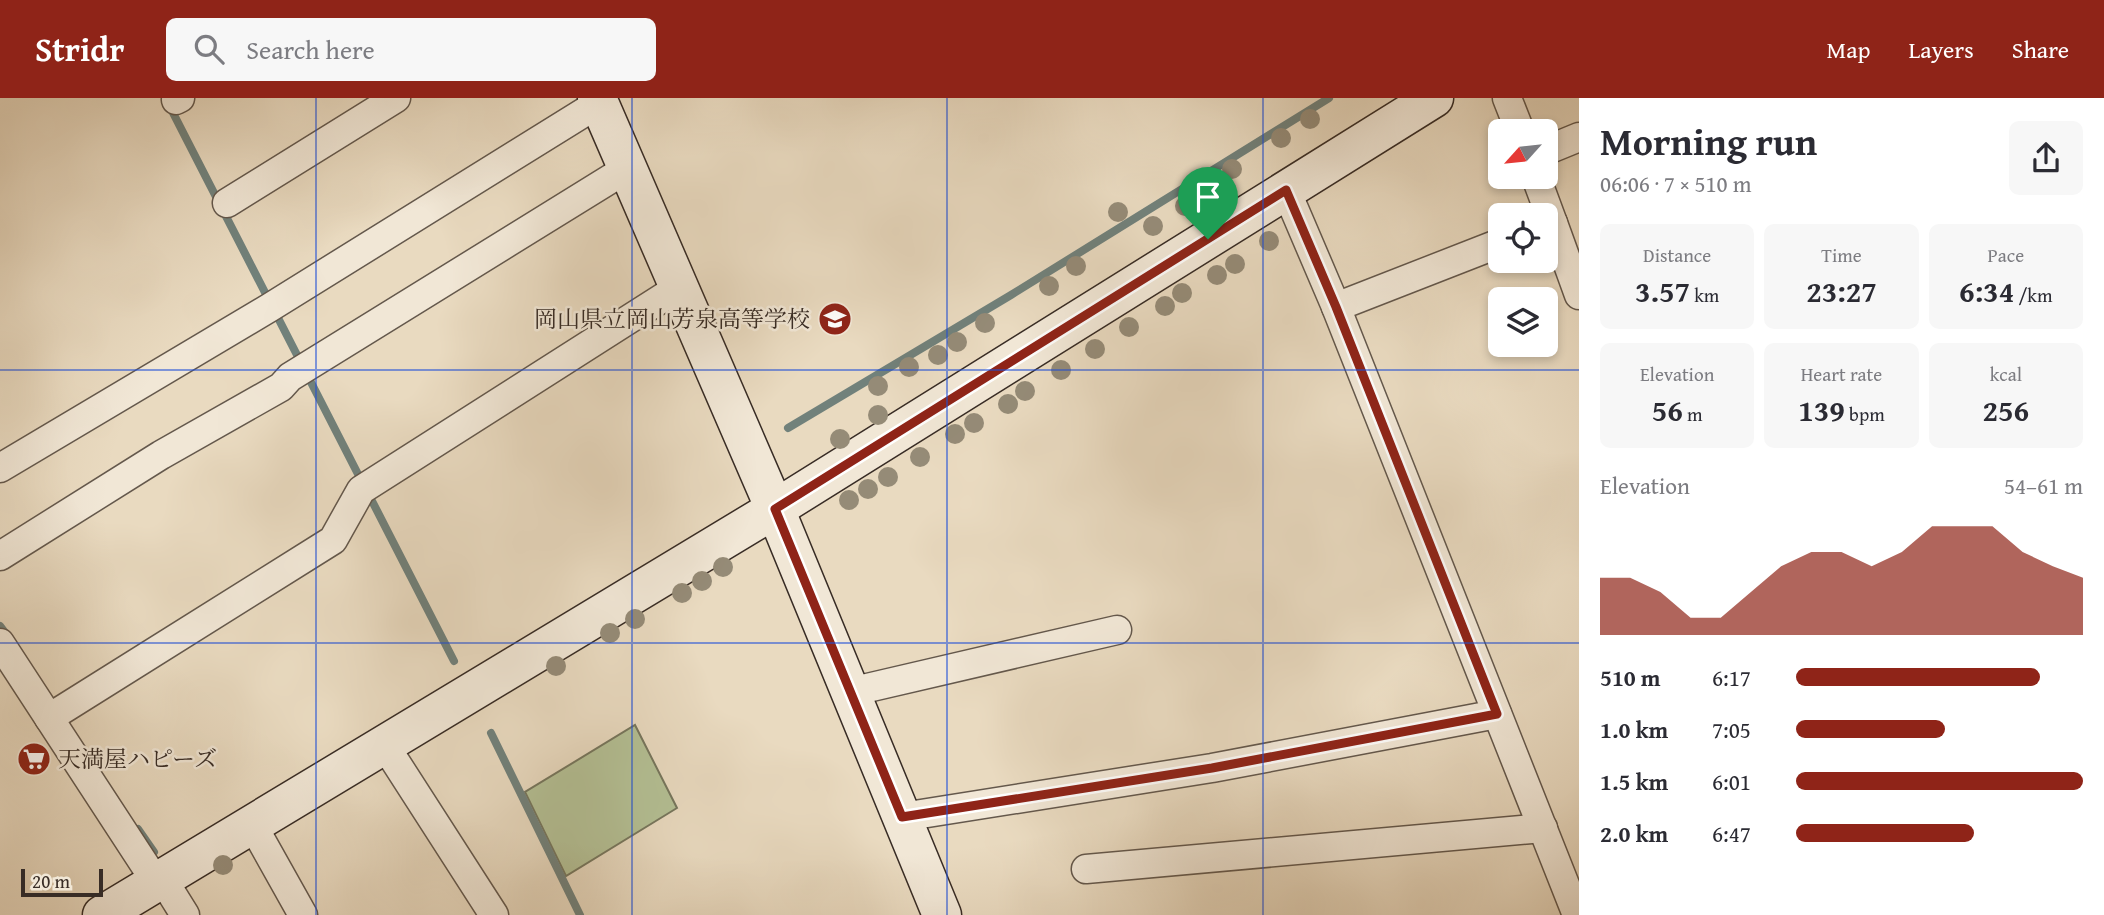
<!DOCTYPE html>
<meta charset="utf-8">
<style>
body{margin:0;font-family:"Gentium Book Plus","Noto Serif JP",serif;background:#f7f7f7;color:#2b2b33;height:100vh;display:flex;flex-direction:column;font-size:26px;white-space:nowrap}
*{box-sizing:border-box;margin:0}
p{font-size:23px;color:#7c7c81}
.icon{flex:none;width:38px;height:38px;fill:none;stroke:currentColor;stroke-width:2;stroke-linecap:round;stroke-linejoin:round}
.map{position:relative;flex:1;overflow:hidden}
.panel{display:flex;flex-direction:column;background:#fff;width:525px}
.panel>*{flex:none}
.needle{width:46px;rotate:243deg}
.buttons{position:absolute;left:1488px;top:21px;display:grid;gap:14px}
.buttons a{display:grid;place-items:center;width:70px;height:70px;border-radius:10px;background:#fff;box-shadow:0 4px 10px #0003;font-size:35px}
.scale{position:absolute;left:21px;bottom:18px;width:82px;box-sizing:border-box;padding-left:7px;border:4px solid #382c25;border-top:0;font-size:19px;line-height:24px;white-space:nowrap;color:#382c25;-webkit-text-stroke:5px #f1e7d6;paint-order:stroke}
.pin{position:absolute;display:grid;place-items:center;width:60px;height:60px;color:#fff;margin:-72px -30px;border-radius:50% 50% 50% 0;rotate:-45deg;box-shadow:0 0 7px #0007}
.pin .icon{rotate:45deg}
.round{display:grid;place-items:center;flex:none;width:74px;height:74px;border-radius:10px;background:#f7f7f7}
.summary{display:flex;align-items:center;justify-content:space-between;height:119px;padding:0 21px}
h1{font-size:38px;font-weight:600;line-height:52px}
.figures{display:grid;grid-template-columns:repeat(3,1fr);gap:10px;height:119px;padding:7px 21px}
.figures div{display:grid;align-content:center;border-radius:10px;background:#f7f7f7;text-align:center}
.figures b{font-size:30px;font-weight:600}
.figures small{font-size:19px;font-weight:400}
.figures p{font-size:19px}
.chart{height:196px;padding:14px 21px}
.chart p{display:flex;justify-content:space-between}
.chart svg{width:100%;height:126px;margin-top:7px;fill:#8f2418;opacity:.7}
ul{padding:0 21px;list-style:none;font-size:23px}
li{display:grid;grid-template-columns:112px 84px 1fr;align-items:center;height:52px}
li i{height:18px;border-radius:9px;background:#8f2418}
header{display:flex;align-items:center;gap:42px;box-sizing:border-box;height:98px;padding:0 35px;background:#8f2418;color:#fff}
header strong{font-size:33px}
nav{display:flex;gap:38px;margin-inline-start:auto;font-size:24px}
.search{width:490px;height:63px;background:#f7f7f7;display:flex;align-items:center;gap:18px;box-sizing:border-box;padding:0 24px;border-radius:10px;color:#7c7c81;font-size:26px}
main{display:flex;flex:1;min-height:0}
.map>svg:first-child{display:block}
.green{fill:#b4c095;stroke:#76765d;stroke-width:2}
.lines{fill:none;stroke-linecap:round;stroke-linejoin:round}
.stream{stroke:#71817b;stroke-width:8}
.street-casing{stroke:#64584c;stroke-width:31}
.secondary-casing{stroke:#382c25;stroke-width:41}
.street{stroke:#f1e7d6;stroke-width:28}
.secondary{stroke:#f1e7d6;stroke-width:38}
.tree{fill:#958b77}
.route-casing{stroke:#fff;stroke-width:14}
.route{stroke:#8f2418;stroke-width:9}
.grid{fill:none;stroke:#1d4ed8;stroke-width:2;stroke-opacity:0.55}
.labels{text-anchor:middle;stroke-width:5;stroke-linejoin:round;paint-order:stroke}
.poi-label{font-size:23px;fill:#382c25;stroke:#f1e7d6;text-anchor:end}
</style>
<header>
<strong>Stridr</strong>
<div class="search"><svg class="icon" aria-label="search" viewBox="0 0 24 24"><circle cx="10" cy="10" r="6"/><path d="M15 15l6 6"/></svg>Search here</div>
<nav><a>Map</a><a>Layers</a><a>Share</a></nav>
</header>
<main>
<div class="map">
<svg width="1579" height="817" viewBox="0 0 1579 817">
<rect width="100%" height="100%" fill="#e9dac0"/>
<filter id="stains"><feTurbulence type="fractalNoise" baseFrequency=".00286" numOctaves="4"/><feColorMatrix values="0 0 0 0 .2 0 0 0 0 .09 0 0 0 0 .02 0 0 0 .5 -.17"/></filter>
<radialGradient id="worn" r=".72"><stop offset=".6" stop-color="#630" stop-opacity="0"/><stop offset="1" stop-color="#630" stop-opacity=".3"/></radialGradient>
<!-- green -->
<polygon class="green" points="635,627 677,710 566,778 525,694"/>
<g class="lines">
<!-- stream -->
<g class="stream">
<polyline points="170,9 360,380"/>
<polyline points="788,330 1011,197 1329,0"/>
<polyline points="371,401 454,563"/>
<polyline points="0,528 9,540"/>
<polyline points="491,635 580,817"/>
<polyline points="138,731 154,754"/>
</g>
<defs>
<g id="street">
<polyline points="1507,0 1520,33"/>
<polyline points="176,2 180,0"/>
<polyline points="1545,53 1579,39"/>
<polyline points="1536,79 1553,125"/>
<polyline points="1286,92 1336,209 1577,817"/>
<polyline points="227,105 396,0"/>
<polyline points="1545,127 1553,125 1579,197"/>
<polyline points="1336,209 1500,145"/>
<polyline points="0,370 269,210 599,5"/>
<polyline points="0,458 161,357 281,289 290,279 628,70"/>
<polyline points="0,545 156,784"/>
<polyline points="850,594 1117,532"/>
<polyline points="49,620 333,442 361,392 678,190"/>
<polyline points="384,646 494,817"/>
<polyline points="902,719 1212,670 1497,616"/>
<polyline points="252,726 303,817"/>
<polyline points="1086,771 1543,730"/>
<polyline points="162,780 185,817"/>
</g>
<g id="secondary">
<polyline points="597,0 775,411 942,817"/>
<polyline points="102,817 775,411 1434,0"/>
</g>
</defs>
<!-- street casing -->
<use href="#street" class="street-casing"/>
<!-- secondary casing -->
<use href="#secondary" class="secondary-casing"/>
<!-- street -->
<use href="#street" class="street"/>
<!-- secondary -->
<use href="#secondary" class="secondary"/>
</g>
<!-- trees -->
<g class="tree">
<circle cx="1310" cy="21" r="10"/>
<circle cx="1281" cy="40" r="10"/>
<circle cx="1232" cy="71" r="10"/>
<circle cx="1185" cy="108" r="10"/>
<circle cx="1118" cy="114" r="10"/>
<circle cx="1153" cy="128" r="10"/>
<circle cx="1269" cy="143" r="10"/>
<circle cx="1235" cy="166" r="10"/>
<circle cx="1076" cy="168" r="10"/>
<circle cx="1217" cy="177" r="10"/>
<circle cx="1049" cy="188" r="10"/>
<circle cx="1182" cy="195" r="10"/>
<circle cx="1165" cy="208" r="10"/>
<circle cx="985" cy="225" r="10"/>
<circle cx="1129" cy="229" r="10"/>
<circle cx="957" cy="244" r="10"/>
<circle cx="1095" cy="251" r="10"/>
<circle cx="938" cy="257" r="10"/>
<circle cx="909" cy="269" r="10"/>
<circle cx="1061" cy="272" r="10"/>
<circle cx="878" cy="288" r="10"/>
<circle cx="1025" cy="293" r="10"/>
<circle cx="1008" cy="306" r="10"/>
<circle cx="878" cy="317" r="10"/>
<circle cx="974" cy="325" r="10"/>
<circle cx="955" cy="336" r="10"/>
<circle cx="840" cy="341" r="10"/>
<circle cx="920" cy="359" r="10"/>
<circle cx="888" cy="379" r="10"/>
<circle cx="868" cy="391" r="10"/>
<circle cx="849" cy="402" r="10"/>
<circle cx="723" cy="469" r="10"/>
<circle cx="702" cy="483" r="10"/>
<circle cx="682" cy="495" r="10"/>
<circle cx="635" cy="521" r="10"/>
<circle cx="610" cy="535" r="10"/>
<circle cx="556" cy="568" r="10"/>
<circle cx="223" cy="767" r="10"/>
</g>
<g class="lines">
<defs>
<polygon id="route" points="1286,92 1336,209 1497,616 1212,670 902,719 775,411"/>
</defs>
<!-- route casing -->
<use href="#route" class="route-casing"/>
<!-- route -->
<use href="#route" class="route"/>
</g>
<!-- grid -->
<path class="grid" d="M316 0V817M632 0V817M947 0V817M1263 0V817M0 272H1579M0 545H1579"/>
<!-- icons -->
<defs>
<symbol id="school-disc" viewBox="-11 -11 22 22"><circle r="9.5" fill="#8f2418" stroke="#f1e7d6"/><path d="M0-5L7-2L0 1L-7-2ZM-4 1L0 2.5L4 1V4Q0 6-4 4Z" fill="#fff"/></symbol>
<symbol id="supermarket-disc" viewBox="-11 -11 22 22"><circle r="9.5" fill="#8f2418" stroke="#f1e7d6"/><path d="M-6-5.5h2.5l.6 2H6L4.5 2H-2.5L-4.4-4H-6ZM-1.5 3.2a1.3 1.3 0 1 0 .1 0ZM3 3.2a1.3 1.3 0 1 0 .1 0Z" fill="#fff"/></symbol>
</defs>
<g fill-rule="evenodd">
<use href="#school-disc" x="816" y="202" width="38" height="38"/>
<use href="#supermarket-disc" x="15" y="642" width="38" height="38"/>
</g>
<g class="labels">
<!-- poi labels -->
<g class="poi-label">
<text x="810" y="229">岡山県立岡山芳泉高等学校</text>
<text x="58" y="669" text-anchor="start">天満屋ハピーズ</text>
</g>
</g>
<rect width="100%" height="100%" filter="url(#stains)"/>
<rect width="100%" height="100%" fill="url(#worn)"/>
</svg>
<div class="buttons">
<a><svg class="needle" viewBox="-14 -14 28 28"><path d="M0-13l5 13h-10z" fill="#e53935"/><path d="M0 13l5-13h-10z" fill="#7c7c81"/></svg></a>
<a><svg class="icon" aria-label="locate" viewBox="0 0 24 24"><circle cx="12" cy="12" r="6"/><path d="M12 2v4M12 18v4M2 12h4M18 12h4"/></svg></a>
<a><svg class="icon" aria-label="layers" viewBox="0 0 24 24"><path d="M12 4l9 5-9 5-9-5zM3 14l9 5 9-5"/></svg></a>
</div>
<div class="scale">20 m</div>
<div class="pin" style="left:1208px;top:141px;background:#1e9e55"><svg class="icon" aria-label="arrive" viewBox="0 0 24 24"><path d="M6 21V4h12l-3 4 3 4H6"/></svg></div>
</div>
<section class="panel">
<div class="summary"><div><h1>Morning run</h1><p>06:06 · 7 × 510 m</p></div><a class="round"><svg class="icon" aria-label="share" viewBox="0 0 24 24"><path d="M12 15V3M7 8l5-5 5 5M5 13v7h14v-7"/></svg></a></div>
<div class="figures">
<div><p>Distance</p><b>3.57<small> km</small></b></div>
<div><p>Time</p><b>23:27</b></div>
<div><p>Pace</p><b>6:34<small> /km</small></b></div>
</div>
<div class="figures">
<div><p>Elevation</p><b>56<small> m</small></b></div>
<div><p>Heart rate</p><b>139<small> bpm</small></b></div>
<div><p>kcal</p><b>256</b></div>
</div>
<div class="chart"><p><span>Elevation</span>54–61 m</p>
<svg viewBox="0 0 160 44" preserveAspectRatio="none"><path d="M0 44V24L10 24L20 29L30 38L40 38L50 29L60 20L70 15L80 15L90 20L100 15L110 6L120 6L130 6L140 15L150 20L160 24V44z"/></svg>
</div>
<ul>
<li><b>510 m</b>6:17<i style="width:85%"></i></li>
<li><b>1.0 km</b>7:05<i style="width:52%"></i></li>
<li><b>1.5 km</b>6:01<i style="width:100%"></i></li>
<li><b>2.0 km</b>6:47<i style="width:62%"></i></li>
</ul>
</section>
</main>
